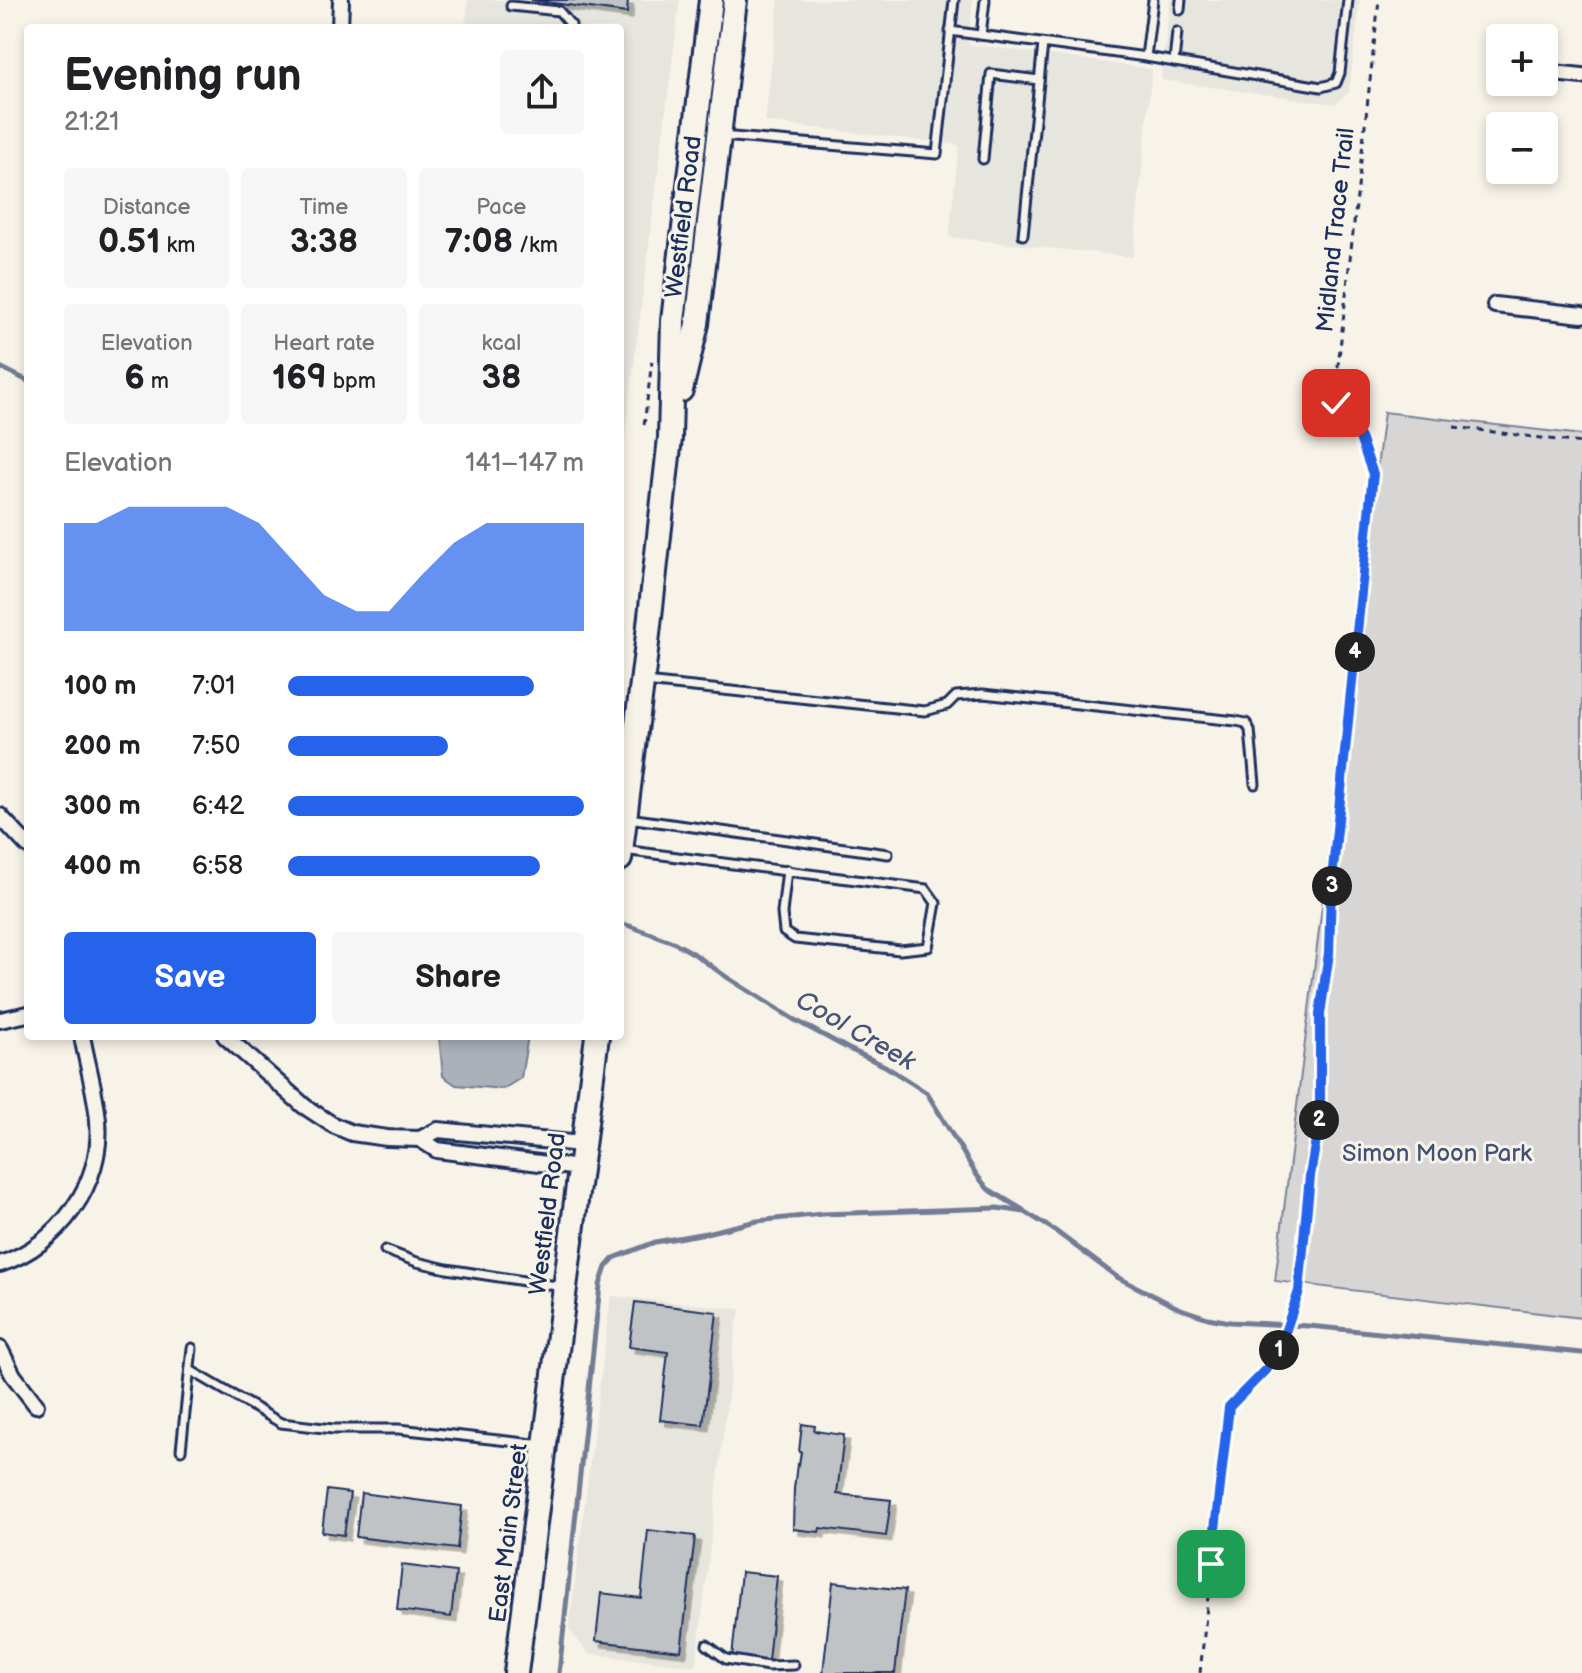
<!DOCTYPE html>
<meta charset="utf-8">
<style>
body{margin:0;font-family:"Balsamiq Sans",sans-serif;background:#f6f6f6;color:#202124;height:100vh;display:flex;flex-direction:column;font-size:30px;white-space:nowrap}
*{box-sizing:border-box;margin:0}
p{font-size:26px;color:#757577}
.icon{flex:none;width:44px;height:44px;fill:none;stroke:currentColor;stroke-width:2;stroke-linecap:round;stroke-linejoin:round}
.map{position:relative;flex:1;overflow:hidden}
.sheet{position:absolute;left:24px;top:24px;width:600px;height:1016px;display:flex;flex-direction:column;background:#fff;border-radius:8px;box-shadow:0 4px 12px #0003}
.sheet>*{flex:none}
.controls{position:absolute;left:1486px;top:24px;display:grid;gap:16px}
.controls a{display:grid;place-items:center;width:72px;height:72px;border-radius:8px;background:#fff;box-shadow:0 4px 12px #0003;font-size:40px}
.pin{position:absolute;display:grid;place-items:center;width:68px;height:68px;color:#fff;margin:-34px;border-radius:16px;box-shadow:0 4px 12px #0006}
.km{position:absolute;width:40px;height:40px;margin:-20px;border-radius:50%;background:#222;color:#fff;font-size:22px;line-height:40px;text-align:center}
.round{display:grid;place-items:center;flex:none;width:84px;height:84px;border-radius:8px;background:#f6f6f6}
.headline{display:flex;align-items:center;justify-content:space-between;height:136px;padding:0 40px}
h1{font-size:44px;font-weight:600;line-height:60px}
.metrics{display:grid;grid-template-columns:repeat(3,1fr);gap:12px;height:136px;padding:8px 40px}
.metrics div{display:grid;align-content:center;border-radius:8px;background:#f6f6f6;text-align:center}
.metrics b{font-size:34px;font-weight:600}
.metrics small{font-size:22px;font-weight:400}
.metrics p{font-size:22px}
.chart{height:224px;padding:16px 40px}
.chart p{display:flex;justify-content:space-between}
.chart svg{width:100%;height:144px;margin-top:8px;fill:#2563eb;opacity:.7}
.action{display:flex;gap:16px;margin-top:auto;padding:16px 40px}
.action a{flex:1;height:92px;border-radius:8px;background:#2563eb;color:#fff;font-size:32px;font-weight:600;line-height:92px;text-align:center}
.action a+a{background:#f6f6f6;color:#202124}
ul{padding:0 40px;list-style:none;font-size:26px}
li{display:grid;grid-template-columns:128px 96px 1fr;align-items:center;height:60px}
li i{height:20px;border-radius:10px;background:#2563eb}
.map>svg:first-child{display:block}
.built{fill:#e6e5de}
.green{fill:#d7d6d4;stroke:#798299;stroke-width:2}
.water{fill:#acb0b9;stroke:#727c95;stroke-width:2}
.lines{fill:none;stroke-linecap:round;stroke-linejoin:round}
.stream{stroke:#727c95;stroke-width:5}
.building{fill:#c0c3c5;stroke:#1b2f5e;stroke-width:2;filter:url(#shadow)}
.service-casing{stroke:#1b2f5e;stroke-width:13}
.minor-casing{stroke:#1b2f5e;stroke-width:20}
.primary-casing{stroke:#1b2f5e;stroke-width:28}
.path{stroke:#1b2f5e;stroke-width:3;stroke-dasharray:6 6;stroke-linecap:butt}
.service{stroke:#f7f3e8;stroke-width:7}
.minor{stroke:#f7f3e8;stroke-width:14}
.primary{stroke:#f7f3e8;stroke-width:22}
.route-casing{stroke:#fff;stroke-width:16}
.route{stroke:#2563eb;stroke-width:10}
.labels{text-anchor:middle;stroke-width:6;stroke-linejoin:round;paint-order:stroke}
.street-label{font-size:24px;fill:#1b2f5e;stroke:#f7f3e8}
.park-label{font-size:24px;fill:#415076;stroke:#f7f3e8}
.water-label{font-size:26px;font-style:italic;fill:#465679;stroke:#f7f3e8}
</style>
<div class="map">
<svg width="1582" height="1673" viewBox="0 0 1582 1673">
<defs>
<filter id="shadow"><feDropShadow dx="5.5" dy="5.5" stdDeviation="0" flood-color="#0004"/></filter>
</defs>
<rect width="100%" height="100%" fill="#f7f3e8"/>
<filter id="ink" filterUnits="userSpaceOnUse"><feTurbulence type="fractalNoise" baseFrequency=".0125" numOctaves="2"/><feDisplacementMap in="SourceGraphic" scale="16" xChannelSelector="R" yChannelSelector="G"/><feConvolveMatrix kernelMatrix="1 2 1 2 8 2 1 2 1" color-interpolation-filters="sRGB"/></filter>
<g filter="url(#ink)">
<!-- built -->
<g class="built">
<polygon points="468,0 680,0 620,473 620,28 465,28"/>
<polygon points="779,0 973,0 968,44 1152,69 1133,257 949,237 959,145 765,122"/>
<polygon points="1170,0 1360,0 1349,92 1335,104 1161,80"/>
<polygon points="611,1296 741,1309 736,1326 696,1666 589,1654 569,1629"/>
</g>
<!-- green -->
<polygon class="green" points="1384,412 1582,435 1582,1318 1275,1281"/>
<!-- water -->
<polygon class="water" points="439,1036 528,1036 521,1078 503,1089 456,1085 443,1076"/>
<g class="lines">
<!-- stream -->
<g class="stream">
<polyline points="0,367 28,381"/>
<polyline points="627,925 673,942 693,953 725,976 793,1019 849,1049 885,1066 927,1093 976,1174 988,1189 1023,1210"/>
<polyline points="559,1673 600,1285 606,1267 614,1258 655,1242 706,1233 757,1221 822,1214 997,1208 1025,1212 1054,1230 1117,1277 1178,1308 1208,1318 1230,1322 1309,1326 1582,1353"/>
</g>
</g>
<!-- building -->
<g class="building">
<polygon points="531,0 628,0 627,13"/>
<polygon points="635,1302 717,1312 703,1425 660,1420 668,1352 629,1347"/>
<polygon points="802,1424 815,1426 814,1431 844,1435 837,1494 891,1500 886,1536 820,1528 819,1532 793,1529 794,1489 797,1464 799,1465 801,1452 799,1452"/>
<polygon points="327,1490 350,1493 344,1535 322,1532"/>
<polygon points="361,1493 462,1506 457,1549 356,1537"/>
<polygon points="648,1530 695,1536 681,1651 596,1641 601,1593 641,1598"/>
<polygon points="402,1565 456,1572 451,1617 397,1610"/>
<polygon points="741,1572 777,1576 768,1661 732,1657"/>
<polygon points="833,1582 905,1590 895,1673 823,1673"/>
</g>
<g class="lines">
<defs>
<g id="service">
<polyline points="511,6 559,11 571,25"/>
<polyline points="1180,10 1181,0"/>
<polyline points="950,31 1146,57 1321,87 1336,83 1340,73 1348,0"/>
<polyline points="981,35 985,0"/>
<polyline points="1146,57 1153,0"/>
<polyline points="1174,62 1177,32"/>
<polyline points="721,136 937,154 954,0"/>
<polyline points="983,159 991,74 1039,80"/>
<polyline points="1023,235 1043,44"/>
<polyline points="645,682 925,711 947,705 956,696 983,694 1236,721 1246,723 1250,730 1255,784"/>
<polyline points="628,818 888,854"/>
<polyline points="623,850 926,889 936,903 928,947 900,950 795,939 784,932 782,913 787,870"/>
<polyline points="385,1250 417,1262 447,1269 563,1287"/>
<polyline points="190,1370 281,1423 333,1429 399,1429 543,1445"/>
<polyline points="181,1450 192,1348"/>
<polyline points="707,1645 726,1659 768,1666 794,1665"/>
</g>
<g id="minor">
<polyline points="340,28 341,0"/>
<polyline points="1544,72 1582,76"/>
<polyline points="1495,305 1582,315"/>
<polyline points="0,816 28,846"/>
<polyline points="0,1020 28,1014"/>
<polyline points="225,1036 304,1106 333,1125 352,1133 387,1138 420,1139 438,1130 582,1144"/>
<polyline points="420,1139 437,1150 579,1168"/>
<path d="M0 1264C58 1246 104 1183 98 1121 96 1093 87 1064 82 1036"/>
<polyline points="0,1349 13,1375 36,1405"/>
</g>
<g id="primary">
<polyline points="681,390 697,324 735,0"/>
<polyline points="620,859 647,643 670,438 673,321 711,0"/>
<polyline points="516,1673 597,1036"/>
</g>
</defs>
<!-- service casing -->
<use href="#service" class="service-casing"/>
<!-- minor casing -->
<use href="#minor" class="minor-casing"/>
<!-- primary casing -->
<use href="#primary" class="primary-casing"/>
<!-- path -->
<g class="path">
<polyline points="644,425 652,361"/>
<polyline points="1454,427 1582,443"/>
<path d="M1200 1673 1227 1416C1234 1390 1262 1380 1276 1359L1299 1291 1305 1243 1310 1176 1320 1115V1014L1329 953 1331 889 1373 474 1360 438 1336 403 1335 393 1379 0"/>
</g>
<!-- service -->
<use href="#service" class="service"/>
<!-- minor -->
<use href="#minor" class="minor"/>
<!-- primary -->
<use href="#primary" class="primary"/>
</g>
</g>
<g class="lines" filter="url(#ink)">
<defs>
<polyline id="route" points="1211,1564 1229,1407 1276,1359 1299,1291 1310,1176 1320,1115 1320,1014 1329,953 1331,889 1373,474 1360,438 1336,403"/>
</defs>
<!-- route casing -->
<use href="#route" class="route-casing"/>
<!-- route -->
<use href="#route" class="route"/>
</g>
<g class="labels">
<!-- street labels -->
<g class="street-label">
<text transform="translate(683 217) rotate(-83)" y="8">Westfield Road</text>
<text transform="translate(1335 230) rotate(-84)" y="8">Midland Trace Trail</text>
<text transform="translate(547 1214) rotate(-83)" y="8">Westfield Road</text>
<text transform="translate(508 1533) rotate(-83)" y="8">East Main Street</text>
</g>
<!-- park labels -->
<g class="park-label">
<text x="1437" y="1161">Simon Moon Park</text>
</g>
<!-- water labels -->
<g class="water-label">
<text transform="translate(856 1030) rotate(30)" y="9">Cool Creek</text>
</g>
</g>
</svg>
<div class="controls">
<a>+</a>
<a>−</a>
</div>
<div class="pin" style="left:1211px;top:1564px;background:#1e9e55"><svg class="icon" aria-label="arrive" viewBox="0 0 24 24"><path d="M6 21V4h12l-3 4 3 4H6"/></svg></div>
<div class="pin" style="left:1336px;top:403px;background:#d93025"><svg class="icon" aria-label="check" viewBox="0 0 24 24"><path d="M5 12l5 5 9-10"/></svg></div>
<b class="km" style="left:1279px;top:1350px">1</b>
<b class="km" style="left:1319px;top:1120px">2</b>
<b class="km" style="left:1332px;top:886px">3</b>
<b class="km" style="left:1355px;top:652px">4</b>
<section class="sheet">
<div class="headline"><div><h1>Evening run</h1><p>21:21</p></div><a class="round"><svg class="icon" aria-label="share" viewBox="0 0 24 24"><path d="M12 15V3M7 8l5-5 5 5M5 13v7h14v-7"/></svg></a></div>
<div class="metrics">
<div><p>Distance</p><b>0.51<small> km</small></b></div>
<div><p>Time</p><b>3:38</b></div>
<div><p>Pace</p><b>7:08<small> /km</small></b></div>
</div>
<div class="metrics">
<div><p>Elevation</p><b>6<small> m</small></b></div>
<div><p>Heart rate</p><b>169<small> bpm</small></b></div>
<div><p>kcal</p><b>38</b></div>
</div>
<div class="chart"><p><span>Elevation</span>141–147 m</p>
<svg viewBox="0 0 160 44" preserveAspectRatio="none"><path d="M0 44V11L10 11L20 6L30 6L40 6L50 6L60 11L70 22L80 33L90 38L100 38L110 27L120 17L130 11L140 11L150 11L160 11V44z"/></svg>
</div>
<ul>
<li><b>100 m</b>7:01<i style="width:83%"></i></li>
<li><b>200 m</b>7:50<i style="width:54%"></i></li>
<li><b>300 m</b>6:42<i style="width:100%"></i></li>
<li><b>400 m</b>6:58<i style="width:85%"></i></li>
</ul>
<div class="action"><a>Save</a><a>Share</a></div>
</section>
</div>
